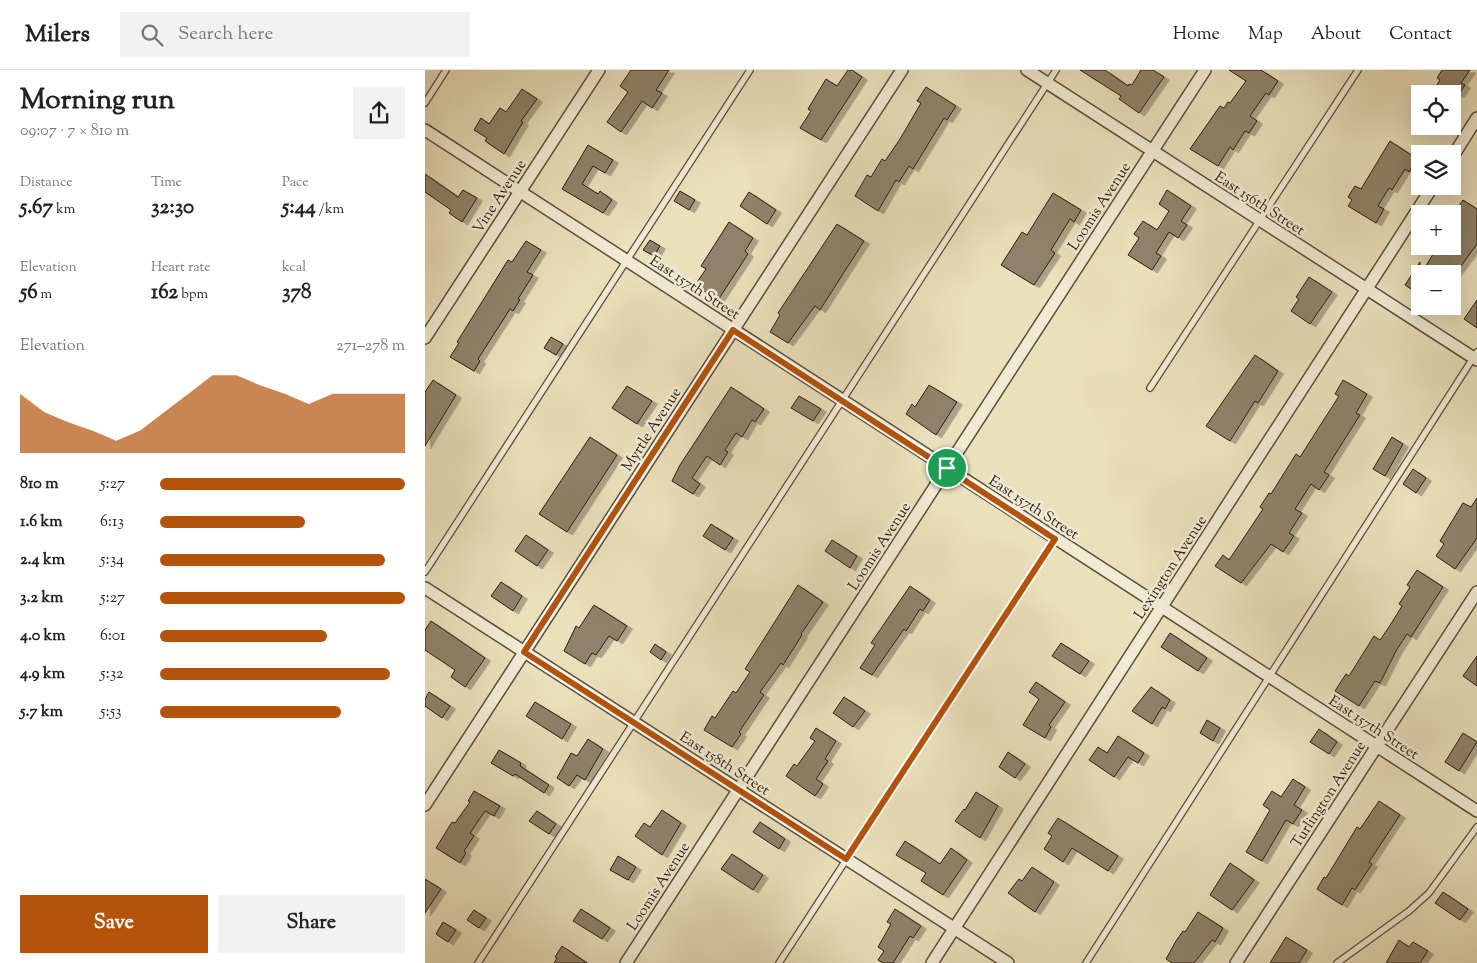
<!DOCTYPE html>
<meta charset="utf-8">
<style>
body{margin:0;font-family:"Sorts Mill Goudy",serif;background:#f2f2f2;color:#222;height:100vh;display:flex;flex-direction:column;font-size:19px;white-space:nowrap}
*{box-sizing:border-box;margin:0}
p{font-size:16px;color:#767676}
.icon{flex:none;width:28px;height:28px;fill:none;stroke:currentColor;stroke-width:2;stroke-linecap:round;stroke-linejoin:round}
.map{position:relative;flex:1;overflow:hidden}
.side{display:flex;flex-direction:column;background:#fff;width:425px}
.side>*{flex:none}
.tools{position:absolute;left:986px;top:15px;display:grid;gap:10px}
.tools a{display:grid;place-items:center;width:50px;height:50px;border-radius:0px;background:#fff;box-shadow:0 5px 20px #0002;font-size:25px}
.pin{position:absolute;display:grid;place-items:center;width:42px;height:42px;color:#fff;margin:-21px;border:2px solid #fff;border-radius:50%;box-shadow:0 1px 5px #0007}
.round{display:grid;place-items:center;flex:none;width:52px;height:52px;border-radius:0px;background:#f2f2f2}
.head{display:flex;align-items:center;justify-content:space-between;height:85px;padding:0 20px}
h1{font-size:28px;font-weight:700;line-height:38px}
.stats{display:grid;grid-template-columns:repeat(3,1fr);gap:8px;height:85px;padding:5px 20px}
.stats div{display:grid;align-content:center}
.stats b{font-size:21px;font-weight:700}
.stats small{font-size:14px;font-weight:400}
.stats p{font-size:14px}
.chart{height:140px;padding:10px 20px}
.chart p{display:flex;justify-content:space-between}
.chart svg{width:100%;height:90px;margin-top:5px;fill:#b45309;opacity:.7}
.cta{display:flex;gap:10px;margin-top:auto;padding:10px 20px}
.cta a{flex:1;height:58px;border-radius:0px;background:#b45309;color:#fff;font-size:20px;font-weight:700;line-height:58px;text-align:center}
.cta a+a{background:#f2f2f2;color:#222}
ul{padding:0 20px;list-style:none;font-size:16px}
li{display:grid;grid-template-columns:80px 60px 1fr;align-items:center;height:38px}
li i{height:12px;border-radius:6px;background:#b45309}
header{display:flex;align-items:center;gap:30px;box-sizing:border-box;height:70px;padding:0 25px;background:#fff;border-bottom:1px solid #e0e0e0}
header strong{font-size:24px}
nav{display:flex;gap:28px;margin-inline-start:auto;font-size:18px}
.search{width:350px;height:45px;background:#f2f2f2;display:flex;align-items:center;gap:12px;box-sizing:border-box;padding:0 18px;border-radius:0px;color:#767676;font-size:19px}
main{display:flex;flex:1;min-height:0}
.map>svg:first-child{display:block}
.building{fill:#90826a;stroke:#2e1d12;filter:url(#shadow)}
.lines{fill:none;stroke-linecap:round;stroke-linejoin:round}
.lane-casing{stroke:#5d4e3c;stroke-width:8}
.street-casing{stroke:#5d4e3c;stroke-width:14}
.lane{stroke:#f1ebd3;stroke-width:5.5}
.street{stroke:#f1ebd3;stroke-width:11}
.route-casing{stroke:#fff;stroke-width:10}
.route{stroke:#b45309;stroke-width:6}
.labels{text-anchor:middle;stroke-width:5;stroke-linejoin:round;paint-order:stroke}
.street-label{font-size:15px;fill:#2e1d12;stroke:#f1ebd3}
</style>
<header>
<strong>Milers</strong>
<div class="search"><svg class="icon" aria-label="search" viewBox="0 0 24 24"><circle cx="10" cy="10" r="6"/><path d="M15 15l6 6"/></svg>Search here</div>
<nav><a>Home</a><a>Map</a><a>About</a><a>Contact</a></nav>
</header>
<main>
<section class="side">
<div class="head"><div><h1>Morning run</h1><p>09:07 · 7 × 810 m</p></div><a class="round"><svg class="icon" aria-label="share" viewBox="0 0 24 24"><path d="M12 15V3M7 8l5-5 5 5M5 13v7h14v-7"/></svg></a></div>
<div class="stats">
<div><p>Distance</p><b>5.67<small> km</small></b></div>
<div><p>Time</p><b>32:30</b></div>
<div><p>Pace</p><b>5:44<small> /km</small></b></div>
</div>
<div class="stats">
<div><p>Elevation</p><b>56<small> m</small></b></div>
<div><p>Heart rate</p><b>162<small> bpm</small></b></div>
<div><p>kcal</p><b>378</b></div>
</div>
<div class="chart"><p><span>Elevation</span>271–278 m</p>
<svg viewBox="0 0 160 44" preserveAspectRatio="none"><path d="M0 44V15L10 24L20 29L30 33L40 38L50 33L60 24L70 15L80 6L90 6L100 11L110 15L120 20L130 15L140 15L150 15L160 15V44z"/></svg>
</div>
<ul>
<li><b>810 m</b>5:27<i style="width:100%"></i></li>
<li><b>1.6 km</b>6:13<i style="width:59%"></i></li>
<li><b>2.4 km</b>5:34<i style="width:92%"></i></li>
<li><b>3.2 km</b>5:27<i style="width:100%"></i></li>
<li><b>4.0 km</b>6:01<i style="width:68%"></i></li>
<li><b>4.9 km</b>5:32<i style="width:94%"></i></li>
<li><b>5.7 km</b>5:53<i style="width:74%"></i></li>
</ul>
<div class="cta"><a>Save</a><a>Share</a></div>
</section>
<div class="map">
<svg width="1052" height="893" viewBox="0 0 1052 893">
<defs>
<filter id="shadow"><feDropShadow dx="5.5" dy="3" stdDeviation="0" flood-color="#0004"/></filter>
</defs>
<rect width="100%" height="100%" fill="#eae0bb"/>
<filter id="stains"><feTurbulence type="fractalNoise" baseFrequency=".004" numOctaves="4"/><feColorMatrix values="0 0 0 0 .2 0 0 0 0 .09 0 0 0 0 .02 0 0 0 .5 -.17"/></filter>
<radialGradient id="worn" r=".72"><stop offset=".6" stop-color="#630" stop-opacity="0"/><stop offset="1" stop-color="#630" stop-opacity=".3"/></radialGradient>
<!-- building -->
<g class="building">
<polygon points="206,0 244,0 231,20 237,23 227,38 217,31 196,62 182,52 203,22 195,16"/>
<polygon points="423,0 427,0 437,7 396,70 375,58 386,41 383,39 401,9 412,16"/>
<polygon points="655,0 680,0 703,16 704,14 707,15 716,0 728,0 739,7 714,43 694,29 696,26"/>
<polygon points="804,0 836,0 853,11 844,25 841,23 825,46 832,51 824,63 820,61 808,80 805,77 793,96 765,79 795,36 799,38 803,32 805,33 821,11"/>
<polygon points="1017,0 1045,0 1036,13 1040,15 1034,24 1006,24 1015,10 1012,8"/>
<polygon points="501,17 531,36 522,50 519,48 488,99 484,96 474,112 471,110 453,141 430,126 442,105 446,107 457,89 460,91 475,69 496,33 492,31"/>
<polygon points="97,19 112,29 96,51 98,52 79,84 60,71 62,68 49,60 56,48 64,54 75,38 81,42"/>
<polygon points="965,71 992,89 984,102 980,99 967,120 964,118 953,136 959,139 951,153 923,136 927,130 923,127 930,116 936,119"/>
<polygon points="163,75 188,90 180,103 168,96 157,114 173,124 175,121 187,130 178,143 137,119"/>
<polygon points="0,104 33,127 38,120 52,128 37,152 24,143 26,140 0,122"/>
<polygon points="742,120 766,136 756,151 762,155 753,168 744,162 731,183 736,186 727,200 703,185 714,168 709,164 718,151 732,160 744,141 734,134"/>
<polygon points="255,121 270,130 264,140 249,131"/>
<polygon points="324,122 351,140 342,154 315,136"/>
<polygon points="628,123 656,140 649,152 645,149 626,180 630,183 609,215 576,195 597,162 602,165"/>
<polygon points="1038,130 1052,139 1052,174 1030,204 996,204 1013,176 1028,176 1028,145"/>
<polygon points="304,152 328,168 320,181 323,184 293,230 270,215 281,199 276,196"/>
<polygon points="412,154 439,171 395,240 390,236 363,273 345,262 355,245 353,243"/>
<polygon points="225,170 235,176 229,186 218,180"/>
<polygon points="101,171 116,180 102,202 108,205 93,229 95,230 88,241 85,239 53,289 55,291 49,301 25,287 34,273 32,272 83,190 87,192"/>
<polygon points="995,192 995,225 980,215"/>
<polygon points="884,207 907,222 885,254 866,241 874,229 871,227"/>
<polygon points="1052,230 1052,258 1039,249"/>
<polygon points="126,267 138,274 131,285 119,278"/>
<polygon points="830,285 853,301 833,333 830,331 805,371 781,356"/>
<polygon points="8,310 31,325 0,376 0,322"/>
<polygon points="918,310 942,324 931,343 935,345 899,402 904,405 894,420 886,414 870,439 877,443 864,463 869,466 858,482 846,474 816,513 790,496 798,485 804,490 838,439 835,437 844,423 846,424 871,384 875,387 914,326 910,324"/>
<polygon points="504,315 532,332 511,365 481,344 487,334 490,337"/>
<polygon points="202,316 227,331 212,354 187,338"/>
<polygon points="306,317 339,339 330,352 327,350 317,367 311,363 300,380 303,382 295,395 282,386 267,408 275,414 268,424 247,411 255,395"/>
<polygon points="374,326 396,339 388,351 366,338"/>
<polygon points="165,367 192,385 142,462 114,444"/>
<polygon points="967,367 978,374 960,406 948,399"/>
<polygon points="988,399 1001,408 991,423 978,414"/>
<polygon points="1052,428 1052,468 1030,499 1011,486 1019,474 1015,471 1038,433 1046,437"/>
<polygon points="286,454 308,468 300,480 278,466"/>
<polygon points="101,465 123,480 112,496 90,481"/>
<polygon points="407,470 432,486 425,498 400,481"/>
<polygon points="992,500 1018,517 986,567 982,564 971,581 955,613 950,611 934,636 910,621 921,604 924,606 949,566 955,570 964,557 977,536 974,534 985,517 982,515"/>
<polygon points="76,512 97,526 88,541 66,526"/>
<polygon points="373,515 398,532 376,564 377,565 358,595 356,593 335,622 339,625 314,662 316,664 307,677 279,660 287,646 290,648 308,621 311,623 325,602 320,599"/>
<polygon points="485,516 505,530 498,541 495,539 481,561 479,559 447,605 435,598 450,575 446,573"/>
<polygon points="169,535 202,556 192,571 184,566 171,585 167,583 160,594 139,581 151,556 154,558"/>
<polygon points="6,551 60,588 40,617 26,607 30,600 0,580 0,560"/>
<polygon points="745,563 782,588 773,601 736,577"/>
<polygon points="636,573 664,591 655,604 627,586"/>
<polygon points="230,574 241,582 236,590 225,582"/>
<polygon points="1052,586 1052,616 1038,606"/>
<polygon points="611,612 640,632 624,655 626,657 620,668 598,655 614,629 604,622"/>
<polygon points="726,617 745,630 740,639 737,637 727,654 707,641"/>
<polygon points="4,622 25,636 17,648 0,636 0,629"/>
<polygon points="419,627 440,641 428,657 408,643"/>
<polygon points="110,632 146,654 137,669 101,646"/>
<polygon points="782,650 795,658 788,671 775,663"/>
<polygon points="391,658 411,671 400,689 403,691 391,709 398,714 390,726 361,706 369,694 372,696 390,671 385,668"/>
<polygon points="894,659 912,672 904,684 885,672"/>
<polygon points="1038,663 1052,672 1034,701 1020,692"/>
<polygon points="693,666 719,683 713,693 703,687 689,707 664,690 673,677 682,683"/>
<polygon points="163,669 178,679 160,710 152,705 144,716 132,708 146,683 152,686"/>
<polygon points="74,680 96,693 95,696 124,715 119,723 90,704 88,706 66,693"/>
<polygon points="583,682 600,694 590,708 574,697"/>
<polygon points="868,709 880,717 869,735 877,740 868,754 861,750 837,791 821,782 845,740 838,735 847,721 856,727"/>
<polygon points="49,721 75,736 69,746 60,741 45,763 49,766 39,781 41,783 35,793 11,778 27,752 30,753 45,732 43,731"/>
<polygon points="551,722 573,736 555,768 530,751 539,739 540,740"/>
<polygon points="954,731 975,745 944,792 947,794 930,820 927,818 917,835 892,819 899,807 901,808 932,757 935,759"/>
<polygon points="237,740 256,753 237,785 210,766 219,753 225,757"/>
<polygon points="112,741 131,754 124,764 104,751"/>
<polygon points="633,748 693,786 683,801 647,778 638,792 619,779 627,766 623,763"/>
<polygon points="335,752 360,769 354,779 328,762"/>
<polygon points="480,771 515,794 526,778 542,790 518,825 496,811 501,803 471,785"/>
<polygon points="307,784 338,805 328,820 296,799"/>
<polygon points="193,786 211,797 203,810 185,800"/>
<polygon points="805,793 829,810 807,840 785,825"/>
<polygon points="607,797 629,812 610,842 583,823 594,809 597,811"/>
<polygon points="0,809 16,819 0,843"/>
<polygon points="1018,822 1043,839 1035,850 1010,833"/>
<polygon points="156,839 185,858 177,869 148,851"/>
<polygon points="470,839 496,856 488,868 485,866 468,893 458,893 453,890 459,881 453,877 466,854 462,852"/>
<polygon points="49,840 61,848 54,858 42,850"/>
<polygon points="773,842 798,858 790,872 787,870 769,893 747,893 741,889 751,871 758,861 760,862"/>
<polygon points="18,852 31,860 23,872 11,864"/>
<polygon points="861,867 882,880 874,893 845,893"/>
<polygon points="974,870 984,877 988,872 1003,881 995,893 961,893"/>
<polygon points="137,876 162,893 129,893 132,888 130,887"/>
</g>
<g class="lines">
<defs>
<g id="lane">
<polyline points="0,33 21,0"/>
<polyline points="725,318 933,0"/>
<polyline points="0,502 325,0"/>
<polyline points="53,893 631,0"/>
<polyline points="354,893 630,469"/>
<polyline points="661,893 1052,282"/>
<polyline points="912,893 984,841 1004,823 1052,757"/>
</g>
<g id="street">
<polyline points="602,0 1052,290"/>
<polyline points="0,60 1052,741"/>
<polyline points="1028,86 1052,48"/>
<polyline points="0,268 174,0"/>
<polyline points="0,518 583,893"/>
<polyline points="0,735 477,0"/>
<polyline points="201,893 780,0"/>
<polyline points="507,893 1008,116"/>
<polyline points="811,893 1052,522"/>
</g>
</defs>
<!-- lane casing -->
<use href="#lane" class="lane-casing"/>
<!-- street casing -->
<use href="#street" class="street-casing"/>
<!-- lane -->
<use href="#lane" class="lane"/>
<!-- street -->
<use href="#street" class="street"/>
</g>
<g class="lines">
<defs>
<polygon id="route" points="308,260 630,469 421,789 99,582"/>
</defs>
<!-- route casing -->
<use href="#route" class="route-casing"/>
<!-- route -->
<use href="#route" class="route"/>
</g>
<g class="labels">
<!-- street labels -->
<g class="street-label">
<text transform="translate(74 126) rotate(-57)" y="5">Vine Avenue</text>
<text transform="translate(835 133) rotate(33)" y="5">East 156th Street</text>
<text transform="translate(674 136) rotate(-57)" y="5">Loomis Avenue</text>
<text transform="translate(270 217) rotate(33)" y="5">East 157th Street</text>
<text transform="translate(226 359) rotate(-57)" y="5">Myrtle Avenue</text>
<text transform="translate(609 437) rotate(33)" y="5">East 157th Street</text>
<text transform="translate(454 476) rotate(-57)" y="5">Loomis Avenue</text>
<text transform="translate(745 497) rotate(-57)" y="5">Lexington Avenue</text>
<text transform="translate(949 657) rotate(33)" y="5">East 157th Street</text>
<text transform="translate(300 693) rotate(33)" y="5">East 158th Street</text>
<text transform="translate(903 724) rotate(-57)" y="5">Turlington Avenue</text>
<text transform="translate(233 816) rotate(-57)" y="5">Loomis Avenue</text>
</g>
</g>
<rect width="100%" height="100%" filter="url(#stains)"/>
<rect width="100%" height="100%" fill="url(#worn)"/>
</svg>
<div class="tools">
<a><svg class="icon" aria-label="locate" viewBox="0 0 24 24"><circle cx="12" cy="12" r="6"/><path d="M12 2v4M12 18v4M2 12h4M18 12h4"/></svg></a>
<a><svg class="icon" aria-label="layers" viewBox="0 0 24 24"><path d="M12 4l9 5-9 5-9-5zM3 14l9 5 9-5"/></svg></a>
<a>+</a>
<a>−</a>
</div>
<div class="pin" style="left:522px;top:398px;background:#1e9e55"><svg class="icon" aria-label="arrive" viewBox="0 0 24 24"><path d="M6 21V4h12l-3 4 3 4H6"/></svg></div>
</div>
</main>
